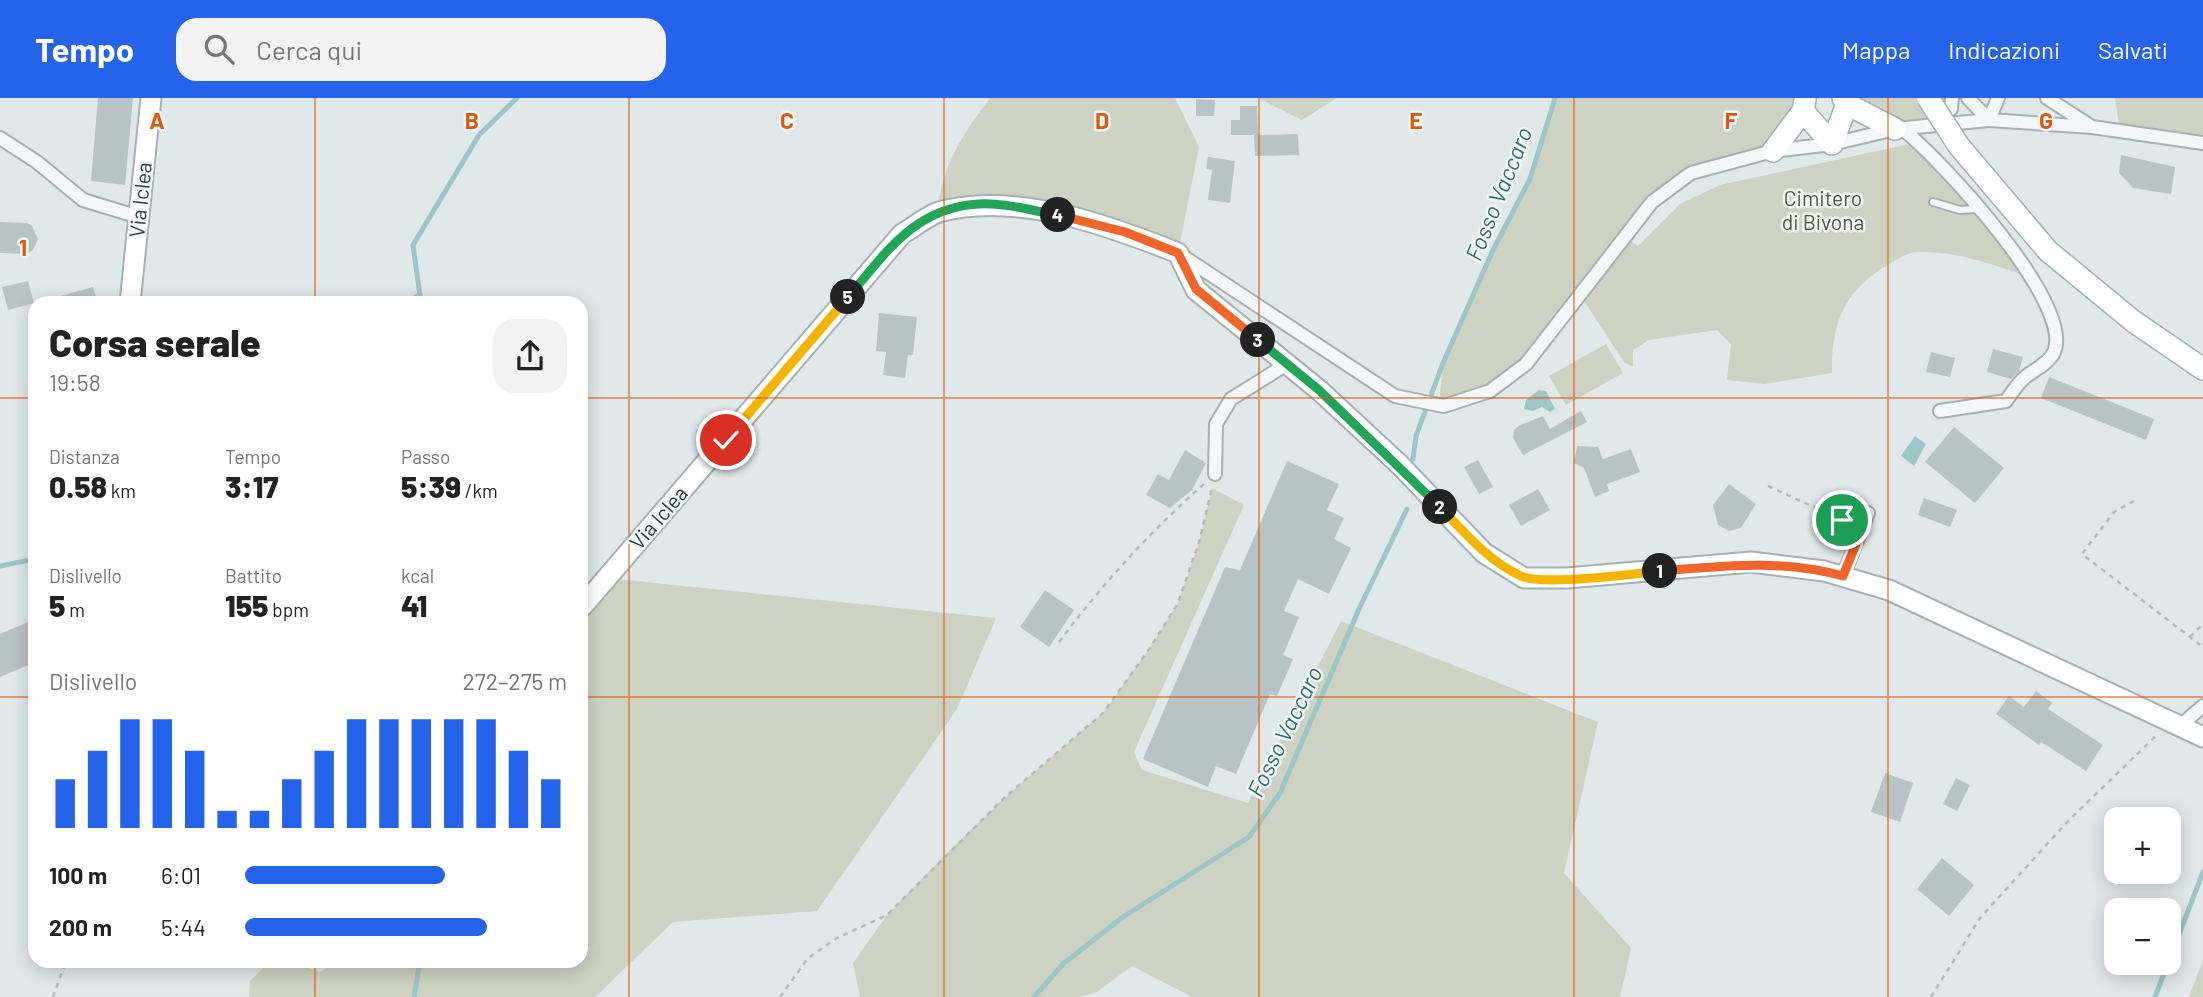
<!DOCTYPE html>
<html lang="it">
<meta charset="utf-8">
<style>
body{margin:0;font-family:Barlow,sans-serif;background:#f2f2f2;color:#222;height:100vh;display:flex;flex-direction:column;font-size:26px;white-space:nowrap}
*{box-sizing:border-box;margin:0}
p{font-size:23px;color:#767676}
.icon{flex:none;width:38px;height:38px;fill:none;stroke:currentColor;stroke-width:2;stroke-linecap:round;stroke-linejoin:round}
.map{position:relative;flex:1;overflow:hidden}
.sheet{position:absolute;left:28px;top:198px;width:560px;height:672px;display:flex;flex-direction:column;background:#fff;border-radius:21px;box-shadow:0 4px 18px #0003}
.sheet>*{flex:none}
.buttons{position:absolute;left:2104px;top:709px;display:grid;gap:14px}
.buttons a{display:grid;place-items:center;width:77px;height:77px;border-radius:14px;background:#fff;box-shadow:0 4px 18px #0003;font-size:35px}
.pin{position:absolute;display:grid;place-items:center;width:60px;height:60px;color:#fff;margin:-30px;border:4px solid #fff;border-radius:50%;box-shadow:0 2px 7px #0007}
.km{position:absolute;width:35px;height:35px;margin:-18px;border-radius:50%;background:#222;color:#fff;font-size:19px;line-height:35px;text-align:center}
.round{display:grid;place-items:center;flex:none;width:74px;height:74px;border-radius:21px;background:#f2f2f2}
.headline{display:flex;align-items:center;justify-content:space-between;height:119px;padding:0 21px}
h1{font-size:38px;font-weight:800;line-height:52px}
.stats{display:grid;grid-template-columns:repeat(3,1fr);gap:10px;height:119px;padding:7px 21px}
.stats div{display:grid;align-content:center}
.stats b{font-size:30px;font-weight:800}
.stats small{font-size:19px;font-weight:400}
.stats p{font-size:19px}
.chart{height:196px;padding:14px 21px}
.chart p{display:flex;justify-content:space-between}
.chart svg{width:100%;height:126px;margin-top:7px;stroke:#2563eb;stroke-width:6}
ul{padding:0 21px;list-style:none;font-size:23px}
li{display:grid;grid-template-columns:112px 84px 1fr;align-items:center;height:52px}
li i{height:18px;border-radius:9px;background:#2563eb}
header{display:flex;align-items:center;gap:42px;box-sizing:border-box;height:98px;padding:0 35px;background:#2563eb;color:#fff}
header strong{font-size:33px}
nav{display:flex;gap:38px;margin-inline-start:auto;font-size:24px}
.search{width:490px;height:63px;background:#f2f2f2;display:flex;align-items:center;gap:18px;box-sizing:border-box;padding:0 24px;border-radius:21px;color:#767676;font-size:26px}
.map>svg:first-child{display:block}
.green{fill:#ced2c2}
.water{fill:#9dc6c8}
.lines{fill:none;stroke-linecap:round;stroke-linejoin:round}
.stream{stroke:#9dc6c8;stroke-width:5}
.building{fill:#b8c3c5}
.lane-casing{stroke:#a6b1b3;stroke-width:10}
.street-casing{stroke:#a6b1b3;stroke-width:16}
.secondary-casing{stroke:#a6b1b3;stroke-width:23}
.primary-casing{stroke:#a0b2b4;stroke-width:24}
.path{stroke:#b3bbbc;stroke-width:2.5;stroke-dasharray:5 5;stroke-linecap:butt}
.lane{stroke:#f3f7f7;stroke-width:6}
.street{stroke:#f3f7f7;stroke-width:12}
.secondary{stroke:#fff;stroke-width:19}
.primary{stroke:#fff;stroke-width:21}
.primary-bridge-casing{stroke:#a0b2b4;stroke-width:24;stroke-linecap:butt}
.primary-bridge{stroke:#fff;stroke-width:21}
.split-1-casing{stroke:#fff;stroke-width:14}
.split-2-casing{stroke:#fff;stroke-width:14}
.split-3-casing{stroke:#fff;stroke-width:14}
.split-4-casing{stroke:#fff;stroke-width:14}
.split-5-casing{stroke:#fff;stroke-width:14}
.split-6-casing{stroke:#fff;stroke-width:14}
.split-1{stroke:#f0652b;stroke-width:9}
.split-2{stroke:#f5b400;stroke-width:9}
.split-3{stroke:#22a559;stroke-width:9}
.split-4{stroke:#f0652b;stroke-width:9}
.split-5{stroke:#22a559;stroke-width:9}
.split-6{stroke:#f5b400;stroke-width:9}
.grid{fill:none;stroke:#de580f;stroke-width:2;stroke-opacity:0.55}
.labels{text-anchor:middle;stroke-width:5;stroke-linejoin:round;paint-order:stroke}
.park-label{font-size:21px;fill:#4f5b37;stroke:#f0f6f6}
.street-label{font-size:21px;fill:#2a3c40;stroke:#f0f6f6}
.water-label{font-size:23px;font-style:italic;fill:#356d72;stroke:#f0f6f6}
.grid-label{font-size:23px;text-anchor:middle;font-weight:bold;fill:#de580f;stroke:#f0f6f6;stroke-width:5;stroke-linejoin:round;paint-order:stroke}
</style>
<header>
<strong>Tempo</strong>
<div class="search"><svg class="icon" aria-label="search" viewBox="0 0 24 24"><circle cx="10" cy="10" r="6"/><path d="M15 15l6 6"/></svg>Cerca qui</div>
<nav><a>Mappa</a><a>Indicazioni</a><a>Salvati</a></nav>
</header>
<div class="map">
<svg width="2203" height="899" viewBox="0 0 2203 899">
<rect width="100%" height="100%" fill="#e1e8e9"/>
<!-- green -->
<g class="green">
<path d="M990 0H1175L1199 49 1178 155 1074 119 936 115C946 62 958 43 990 0Z"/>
<polygon points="1258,0 1337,0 1302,22"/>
<path d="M1555 0H1805L1773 53 1691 75 1652 104 1625 139 1638 148 1680 106 1720 87 1918 44 2032 180C1994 167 1958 153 1917 154 1908 154 1896 162 1888 167 1844 192 1831 226 1832 275L1765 286 1727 282 1731 246 1717 232 1649 242 1633 252V269L1624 264 1580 197 1526 266 1490 293 1439 307 1443 265 1493 152 1530 81Z"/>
<path d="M1843 0H1952L1951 11C1899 43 1892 29 1843 0Z"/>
<polygon points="2115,0 2203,0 2203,45 2120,33"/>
<polygon points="1606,246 1623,275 1566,307 1549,278"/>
<polygon points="1212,390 1244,407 1134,654 1142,672 1248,705 1341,523 1598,624 1564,775 1631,850 1620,899 1192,899 1132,868 1097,894 1079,899 860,899 853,865 887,817 939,763 1003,701 1103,615 1150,550 1178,505 1200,441"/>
<polygon points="607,480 996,520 957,611 817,813 673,824 595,899 249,899 250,883 270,863 297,866 320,874 338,863 581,863 581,510"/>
<polygon points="2203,862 2203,899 2189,899"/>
</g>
<!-- water -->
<g class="water">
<polygon points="1539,292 1546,293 1555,311 1550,314 1542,309 1533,313 1524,311 1526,302"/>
<polygon points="1915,338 1926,346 1914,368 1901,358"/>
</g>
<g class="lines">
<!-- stream -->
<g class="stream">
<polyline points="406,205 420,196"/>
<polyline points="421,205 413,147 479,37 517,0"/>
<polyline points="1413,361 1416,338 1443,265 1493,152 1530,81 1555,0"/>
<polyline points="0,468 35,461"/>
<polyline points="414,899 420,863"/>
<polyline points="1034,899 1064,865 1123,819 1249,739 1280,695 1359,511 1407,411"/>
<polyline points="2155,899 2203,774"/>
</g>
</g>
<!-- building -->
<g class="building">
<polygon points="98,0 133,0 125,87 91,83"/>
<polygon points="1196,1 1215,2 1214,18 1196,18"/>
<polygon points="1240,8 1257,8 1258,37 1298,36 1299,57 1255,58 1254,37 1231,37 1231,22 1240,22"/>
<polygon points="2121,57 2175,69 2171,96 2133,90 2119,75"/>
<polygon points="1208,59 1235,63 1230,105 1208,102 1212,72 1206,71"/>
<polygon points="0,124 27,125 32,128 38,141 33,152 27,156 0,155"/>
<polygon points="28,183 34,205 8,212 2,189"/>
<polygon points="93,189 98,205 51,205 50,201"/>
<polygon points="879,215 917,219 913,257 908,257 905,280 883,277 886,254 876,253"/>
<polygon points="1993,251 2023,259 2019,273 2011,281 1987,274"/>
<polygon points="1931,254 1955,260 1950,279 1926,274"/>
<polygon points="2049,279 2154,321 2146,342 2041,300"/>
<polygon points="1581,313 1587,324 1523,357 1513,340 1514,332 1520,327 1543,318 1550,331"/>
<polygon points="1954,329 2004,370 1975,405 1925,364"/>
<polygon points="1577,348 1598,349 1603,361 1631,351 1640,374 1607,386 1609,393 1595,399 1584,370 1574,365"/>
<polygon points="1185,352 1206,365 1192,392 1170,410 1146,397 1158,376 1169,382"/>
<polygon points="1478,362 1493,389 1479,396 1464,369"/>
<polygon points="1287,363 1339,386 1327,412 1344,420 1334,441 1351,450 1329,496 1298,481 1284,513 1299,519 1283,557 1293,561 1277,598 1270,596 1236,676 1216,668 1208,689 1143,661 1225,469 1240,472"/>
<polygon points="1729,386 1756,406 1741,430 1729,433 1718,427 1713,407"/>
<polygon points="1538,391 1550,412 1521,428 1509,407"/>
<polygon points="1924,400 1957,412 1950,429 1918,417"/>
<polygon points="1045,492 1074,512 1049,549 1020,529"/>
<polygon points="35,521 35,564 0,579 0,536"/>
<polygon points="2036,593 2052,605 2048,611 2103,647 2086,673 2041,644 2039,647 1996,616 2009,598 2024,609"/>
<polygon points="1885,675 1913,685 1900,724 1871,714"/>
<polygon points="1956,680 1970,687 1957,713 1943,706"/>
<polygon points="1942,760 1974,787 1949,818 1917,791"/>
</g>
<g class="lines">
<defs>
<polyline id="lane" points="1933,104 1960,112 1978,111"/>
<g id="street">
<polyline points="1968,0 1989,22"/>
<polyline points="2047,0 2089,27"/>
<polyline points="1936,20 1951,11 1952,0"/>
<polyline points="1989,22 1998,0"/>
<path d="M1901 30C1939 59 2075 206 2054 254 2048 267 2032 272 2022 282 2016 288 2011 296 2006 303L1940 313"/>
<polyline points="0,40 37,64 83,102 139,119"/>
<polyline points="1181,157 1395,298 1444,308 1490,293 1526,266 1652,104 1691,75 1773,53 1832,46 1895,31 1989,22 2092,29 2203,45"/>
<polyline points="1215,376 1216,326 1231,301 1287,266"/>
<polyline points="1843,478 1868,415"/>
<polyline points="2180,628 2203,608"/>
</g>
<g id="secondary">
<polyline points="130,205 151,0"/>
<path d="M581 510 902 136C914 129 927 118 939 114 1015 93 1108 127 1178 155L1196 192 1319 292 1400 367 1484 455 1524 480H1567L1751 464 1824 473 1889 492 2203 639"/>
</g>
<g id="primary">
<polyline points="1843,0 1847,6 1895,31"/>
<polyline points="1803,13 1832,46 1847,6"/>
<polyline points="1959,48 2048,153 2133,223 2203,271"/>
<polyline points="1773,53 1803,13 1805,2"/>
</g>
</defs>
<!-- lane casing -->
<use href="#lane" class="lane-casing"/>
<!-- street casing -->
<use href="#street" class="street-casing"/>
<!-- secondary casing -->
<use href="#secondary" class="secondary-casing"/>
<!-- primary casing -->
<use href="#primary" class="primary-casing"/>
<!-- path -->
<g class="path">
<polyline points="1768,388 1842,422 1847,431"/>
<polyline points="2134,403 2114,414 2082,456 2203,549"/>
<polyline points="2190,539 2203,526"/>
<path d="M1059 544C1104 484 1149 435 1205 385"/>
<polyline points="53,899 66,863"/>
<polyline points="780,899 808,860 837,840 887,817 1003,701 1103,615 1150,550 1178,505 1200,441 1212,389"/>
<polyline points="1931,899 1980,820 2069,722 2156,638"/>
</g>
<!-- lane -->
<use href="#lane" class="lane"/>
<!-- street -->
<use href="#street" class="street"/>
<!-- secondary -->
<use href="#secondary" class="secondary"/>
<!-- primary -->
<use href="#primary" class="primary"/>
<defs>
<polyline id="primary-bridge" points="1928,0 1959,48"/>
</defs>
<!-- primary-bridge casing -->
<use href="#primary-bridge" class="primary-bridge-casing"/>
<!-- primary-bridge -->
<use href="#primary-bridge" class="primary-bridge"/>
</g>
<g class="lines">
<defs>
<path id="split-1" d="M1660 473C1724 468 1781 461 1843 478L1856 446 1842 422"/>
<path id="split-2" d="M1440 409C1465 435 1488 463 1521 478 1542 488 1634 476 1660 473"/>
<polyline id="split-3" points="1258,242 1319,292 1440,409"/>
<polyline id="split-4" points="1058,117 1125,134 1178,155 1196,191 1258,242"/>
<path id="split-5" d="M848 199C886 155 914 110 978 106 1003 104 1033 113 1058 117"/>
<polyline id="split-6" points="726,342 848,199"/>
</defs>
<!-- split-1 casing -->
<use href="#split-1" class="split-1-casing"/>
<!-- split-2 casing -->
<use href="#split-2" class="split-2-casing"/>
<!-- split-3 casing -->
<use href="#split-3" class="split-3-casing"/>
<!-- split-4 casing -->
<use href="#split-4" class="split-4-casing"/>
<!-- split-5 casing -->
<use href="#split-5" class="split-5-casing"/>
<!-- split-6 casing -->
<use href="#split-6" class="split-6-casing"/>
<!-- split-1 -->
<use href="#split-1" class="split-1"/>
<!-- split-2 -->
<use href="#split-2" class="split-2"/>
<!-- split-3 -->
<use href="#split-3" class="split-3"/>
<!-- split-4 -->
<use href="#split-4" class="split-4"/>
<!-- split-5 -->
<use href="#split-5" class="split-5"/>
<!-- split-6 -->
<use href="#split-6" class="split-6"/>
</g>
<!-- grid -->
<path class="grid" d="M315 0V205M629 0V899M944 0V899M1259 0V899M1574 0V899M1888 0V899M0 300H35M581 300H2203M0 599H35M581 599H2203M315 863V899"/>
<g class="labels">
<!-- park labels -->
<g class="park-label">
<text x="1823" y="108">Cimitero<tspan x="1823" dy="24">di Bivona</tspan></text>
</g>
<!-- street labels -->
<g class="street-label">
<text transform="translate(141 102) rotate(-84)" y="7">Via Iclea</text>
<text transform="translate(659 420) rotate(-49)" y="7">Via Iclea</text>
</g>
<!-- water labels -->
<g class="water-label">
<text transform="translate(1499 96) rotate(-68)" y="8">Fosso Vaccaro</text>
<text transform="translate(1285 634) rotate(-64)" y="8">Fosso Vaccaro</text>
</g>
</g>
<g class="grid-label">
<text x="157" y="31">A</text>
<text x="472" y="31">B</text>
<text x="787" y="31">C</text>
<text x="1102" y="31">D</text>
<text x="1416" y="31">E</text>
<text x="1731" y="31">F</text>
<text x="2046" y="31">G</text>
<text x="23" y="158">1</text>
</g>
</svg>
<div class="buttons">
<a>+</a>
<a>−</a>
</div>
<div class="pin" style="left:1842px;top:422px;background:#1e9e55"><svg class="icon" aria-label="arrive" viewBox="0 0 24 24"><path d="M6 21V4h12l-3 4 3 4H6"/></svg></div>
<div class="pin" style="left:726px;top:342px;background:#d93025"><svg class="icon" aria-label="check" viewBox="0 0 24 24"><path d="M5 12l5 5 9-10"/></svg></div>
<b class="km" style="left:1660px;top:473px">1</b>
<b class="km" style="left:1440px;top:409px">2</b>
<b class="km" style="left:1258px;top:242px">3</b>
<b class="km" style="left:1058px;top:117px">4</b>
<b class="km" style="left:848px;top:199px">5</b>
<section class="sheet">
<div class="headline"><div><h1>Corsa serale</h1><p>19:58</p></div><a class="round"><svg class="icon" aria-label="share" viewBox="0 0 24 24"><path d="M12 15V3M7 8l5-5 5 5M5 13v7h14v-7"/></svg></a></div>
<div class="stats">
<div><p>Distanza</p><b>0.58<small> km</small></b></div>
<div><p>Tempo</p><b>3:17</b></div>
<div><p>Passo</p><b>5:39<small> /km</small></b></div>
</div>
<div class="stats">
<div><p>Dislivello</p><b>5<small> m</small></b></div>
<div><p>Battito</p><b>155<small> bpm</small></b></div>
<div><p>kcal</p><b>41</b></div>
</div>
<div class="chart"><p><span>Dislivello</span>272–275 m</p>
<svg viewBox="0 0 160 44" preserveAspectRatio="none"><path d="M5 44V27M15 44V17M25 44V6M35 44V6M45 44V17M55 44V38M65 44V38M75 44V27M85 44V17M95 44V6M105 44V6M115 44V6M125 44V6M135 44V6M145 44V17M155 44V27"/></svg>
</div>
<ul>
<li><b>100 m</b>6:01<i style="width:62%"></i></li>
<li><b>200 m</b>5:44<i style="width:75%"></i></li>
</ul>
</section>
</div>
